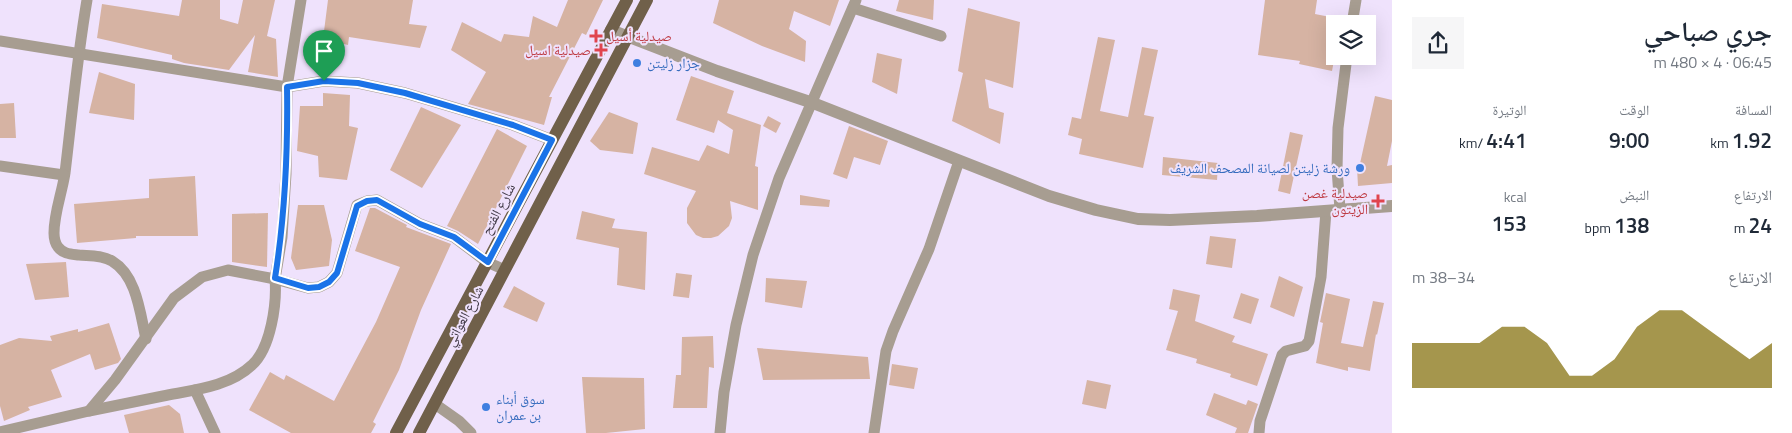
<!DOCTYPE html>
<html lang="ar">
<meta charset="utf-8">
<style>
body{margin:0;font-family:"Titillium Web","Noto Naskh Arabic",sans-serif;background:#f6f6f7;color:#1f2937;direction:rtl;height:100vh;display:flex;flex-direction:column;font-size:19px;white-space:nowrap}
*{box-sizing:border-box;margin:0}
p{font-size:16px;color:#747a83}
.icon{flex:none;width:28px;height:28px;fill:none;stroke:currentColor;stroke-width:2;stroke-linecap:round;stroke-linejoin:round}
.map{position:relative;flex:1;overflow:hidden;direction:ltr}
.drawer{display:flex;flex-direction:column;background:#fff;width:400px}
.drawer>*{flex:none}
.buttons{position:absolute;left:1326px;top:15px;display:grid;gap:10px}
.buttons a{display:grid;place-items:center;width:50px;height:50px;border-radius:0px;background:#fff;box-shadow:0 5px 20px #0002;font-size:25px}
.pin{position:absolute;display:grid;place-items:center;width:42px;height:42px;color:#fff;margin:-51px -21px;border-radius:50% 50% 50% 0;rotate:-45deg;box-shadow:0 0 5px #0007}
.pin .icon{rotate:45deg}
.round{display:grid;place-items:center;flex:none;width:52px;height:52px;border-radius:0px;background:#f6f6f7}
.summary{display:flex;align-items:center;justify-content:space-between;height:85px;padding:0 20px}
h1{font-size:28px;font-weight:600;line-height:38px}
.stats{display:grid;grid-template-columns:repeat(3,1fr);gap:8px;height:85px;padding:5px 20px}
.stats div{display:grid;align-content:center}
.stats b{font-size:21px;font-weight:600}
.stats small{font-size:14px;font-weight:400}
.stats p{font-size:14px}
.chart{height:140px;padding:10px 20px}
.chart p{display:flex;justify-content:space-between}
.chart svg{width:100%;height:90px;margin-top:5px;fill:#7f6a02;opacity:.7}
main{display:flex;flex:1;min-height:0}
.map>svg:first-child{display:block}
.building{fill:#d6b3a3}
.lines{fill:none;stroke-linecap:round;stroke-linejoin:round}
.minor{stroke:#a79d91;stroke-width:11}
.tertiary{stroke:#a79d91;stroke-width:12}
.primary{stroke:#70604a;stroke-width:12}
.route-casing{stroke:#fff;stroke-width:10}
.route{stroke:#1a73e8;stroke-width:6}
.health-dot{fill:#e0444e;stroke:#efe2fc;stroke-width:2}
.shop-dot{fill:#3f7fe0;stroke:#efe2fc;stroke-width:2}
.labels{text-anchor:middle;stroke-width:4;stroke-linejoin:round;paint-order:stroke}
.health-label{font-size:14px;fill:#be3a42;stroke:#efe2fc;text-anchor:end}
.shop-label{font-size:14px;fill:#366cbe;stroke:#efe2fc;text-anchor:start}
.street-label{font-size:14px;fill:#403946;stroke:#efe2fc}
</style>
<main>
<section class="drawer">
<div class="summary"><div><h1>جري صباحي</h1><p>06:45 · 4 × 480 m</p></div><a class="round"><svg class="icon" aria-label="share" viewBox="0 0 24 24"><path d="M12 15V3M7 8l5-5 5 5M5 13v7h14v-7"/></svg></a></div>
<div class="stats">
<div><p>المسافة</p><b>1.92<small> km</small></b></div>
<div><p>الوقت</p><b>9:00</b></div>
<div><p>الوتيرة</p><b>4:41<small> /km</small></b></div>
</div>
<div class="stats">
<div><p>الارتفاع</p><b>24<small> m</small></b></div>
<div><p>النبض</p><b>138<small> bpm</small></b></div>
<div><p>kcal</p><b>153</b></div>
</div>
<div class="chart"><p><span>الارتفاع</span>34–38 m</p>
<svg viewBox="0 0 160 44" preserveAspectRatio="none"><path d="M0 44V22L10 22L20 22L30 22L40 14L50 14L60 22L70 38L80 38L90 30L100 14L110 6L120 6L130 14L140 22L150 30L160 22V44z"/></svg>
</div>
</section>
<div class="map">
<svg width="1392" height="433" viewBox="0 0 1392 433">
<rect width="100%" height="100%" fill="#efe2fc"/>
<!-- building -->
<g class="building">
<polygon points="182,0 220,0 220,19 238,24 243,0 275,0 267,36 276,39 278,77 248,72 255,35 229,70 184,63 172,59 172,55 97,38 102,4 179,16"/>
<polygon points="328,0 413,0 409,24 427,26 420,48 349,37 348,45 323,39"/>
<polygon points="568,0 603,0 586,35 582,33 549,97 552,97 544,125 468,104 486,72 451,50 462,22 501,42 504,34 529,37 533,16 557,27"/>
<polygon points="719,0 839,0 830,26 794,11 789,29 806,41 805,62 762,46 713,23"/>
<polygon points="899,0 934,0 933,20 896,11"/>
<polygon points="1265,0 1317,0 1315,14 1335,18 1335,55 1332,71 1299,64 1300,61 1258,55"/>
<polygon points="968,8 1020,22 1013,88 985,79 989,108 1004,113 1000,144 952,121 963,73 958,71"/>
<polygon points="1098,37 1115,40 1100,111 1128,117 1142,47 1158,50 1144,115 1154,117 1143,168 1079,154 1082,139 1068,135 1072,117 1081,119"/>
<polygon points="877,53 902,59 897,94 872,82"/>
<polygon points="99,72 135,84 134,120 89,113"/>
<polygon points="691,76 734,91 727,113 761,125 755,166 758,167 758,210 730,201 732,218 729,226 718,236 711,238 703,238 696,235 687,223 687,208 696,191 644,174 652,147 699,161 707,145 729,154 733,130 718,120 714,133 676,120"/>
<polygon points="323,93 350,95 349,126 358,128 347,180 319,177 318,156 297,151 300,106 323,106"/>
<polygon points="1375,96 1392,100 1392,141 1387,166 1392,165 1392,183 1358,186 1357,168 1359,168"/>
<polygon points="14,103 16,138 0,138 0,104"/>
<polygon points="421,107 461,125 422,188 390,170"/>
<polygon points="609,112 638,123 633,154 600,150 590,141"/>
<polygon points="768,116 781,123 776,133 763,126"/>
<polygon points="849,126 888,141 880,165 854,157 847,179 833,174"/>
<polygon points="497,129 527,146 478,244 458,231 447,226"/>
<polygon points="1290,132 1303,135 1290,194 1278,191"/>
<polygon points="1163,157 1218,163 1217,180 1162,175"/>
<polygon points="195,176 198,236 136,236 136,238 77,243 74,204 149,198 149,179"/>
<polygon points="800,195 830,200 829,207 800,205"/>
<polygon points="298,205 324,205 332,240 329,266 296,270 291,258"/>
<polygon points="370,208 375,208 407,225 406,227 451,244 421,310 399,370 373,422 376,424 371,433 291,433 249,410 270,372 284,380 286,375 334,401 376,322 400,267 355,251"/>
<polygon points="582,211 615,219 612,228 647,232 645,290 617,285 619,248 576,239"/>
<polygon points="268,213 267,267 232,262 232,214"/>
<polygon points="1210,236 1236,239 1232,268 1206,264"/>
<polygon points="66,262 69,297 35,300 26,264"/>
<polygon points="676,273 692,275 689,298 673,296"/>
<polygon points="1279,276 1303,287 1294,317 1270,307"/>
<polygon points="766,278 807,281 802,308 765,302"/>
<polygon points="514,286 545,303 537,322 503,307"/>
<polygon points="1173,289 1200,295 1195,321 1235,336 1232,342 1268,354 1257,386 1230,377 1231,374 1196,363 1197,359 1166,350 1178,311 1169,309"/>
<polygon points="1241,293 1259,299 1251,324 1233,318"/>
<polygon points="1326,293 1350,299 1341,343 1363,347 1373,301 1384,303 1377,335 1376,334 1370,371 1348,367 1348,371 1316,363 1323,323 1320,322"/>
<polygon points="109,323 121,359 118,363 95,370 90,354 51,370 62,397 28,407 30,410 4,421 0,406 0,345 19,338 52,341 50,336 78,329 78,332"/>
<polygon points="713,336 714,368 709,367 707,408 673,408 676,375 681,375 682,337"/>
<polygon points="757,348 868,357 870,379 763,380"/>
<polygon points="892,364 918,368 914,389 889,385"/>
<polygon points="582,377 644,378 645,429 606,433 586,433"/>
<polygon points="1087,380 1111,385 1106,409 1082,404"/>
<polygon points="1214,393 1246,405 1248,400 1258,404 1248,433 1235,433 1237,428 1206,415"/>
<polygon points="169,405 180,414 184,433 129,433 124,415"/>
</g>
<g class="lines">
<!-- minor -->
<g class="minor">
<path d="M87 0C77 58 72 115 65 173 62 193 54 213 54 233 54 238 55 243 58 247 63 254 71 254 79 255 89 256 102 255 112 261 137 276 140 313 146 339"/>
<polyline points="853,8 941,36"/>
<polyline points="1352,24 1356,0"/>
<polyline points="0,41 287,87 324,81 358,83 405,93 513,125 552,140"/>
<polyline points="0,166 64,175"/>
<polyline points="1340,209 1337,169 1338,128 1347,56"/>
<polyline points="195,390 215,433"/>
<polyline points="435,404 459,421 471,433"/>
<path d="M89 411C114 406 138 401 163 396 193 390 229 387 252 365 271 348 277 303 275 279L308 288 319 287 329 282 337 273 357 205 367 201 377 200 420 224 454 237 487 262 505 270"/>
<polyline points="0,432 89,411 115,380 174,298 202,277 228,270 275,279 282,237 286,174 287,87 301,0"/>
<polyline points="720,433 724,392 736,325 753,255 779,178 856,0"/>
<polyline points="874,433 886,351 893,331 929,249 959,161"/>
<polyline points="1259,433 1260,421 1282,355 1286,351 1305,346 1309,341 1321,277 1326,211"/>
</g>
<!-- tertiary -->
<polyline class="tertiary" points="611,30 717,71 813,103 1049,196 1096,210 1138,219 1170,220 1257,216 1392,206"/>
<!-- primary -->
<g class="primary">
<polyline points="396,433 627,0"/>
<polyline points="419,433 647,0"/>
</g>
</g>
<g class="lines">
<defs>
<path id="route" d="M324 81 358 83 405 93 513 125 552 140 488 262 454 237 420 224 377 200 367 201 357 206 337 273 329 282 319 287 308 288 275 278C285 215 288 152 287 87Z"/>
</defs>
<!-- route casing -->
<use href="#route" class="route-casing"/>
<!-- route -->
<use href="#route" class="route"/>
</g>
<!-- markers -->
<g class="health-dot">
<path d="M593.5 28.5h5v5h5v5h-5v5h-5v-5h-5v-5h5z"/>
<path d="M598.5 42.5h5v5h5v5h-5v5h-5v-5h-5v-5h5z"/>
<path d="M1375.5 193.5h5v5h5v5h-5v5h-5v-5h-5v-5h5z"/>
</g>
<g class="shop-dot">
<circle cx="637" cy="63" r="5"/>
<circle cx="1360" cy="168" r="5"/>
<circle cx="486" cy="407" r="5"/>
</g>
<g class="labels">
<!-- health labels -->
<g class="health-label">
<text x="606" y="41" text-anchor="start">صيدلية أسيل</text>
<text x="591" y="55">صيدلية اسيل</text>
<text x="1368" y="198">صيدلية غصن<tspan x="1368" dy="16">الزيتون</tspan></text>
</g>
<!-- shop labels -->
<g class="shop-label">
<text x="647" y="68">جزار زليتن</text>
<text x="1350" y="173" text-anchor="end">ورشة زليتن لصيانة المصحف الشريف</text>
<text x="496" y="404">سوق أبناء<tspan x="496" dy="16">بن عمران</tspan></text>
</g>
<!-- street labels -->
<g class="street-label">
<text transform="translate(498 209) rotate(-62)" y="5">شارع الفتح</text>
<text transform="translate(464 316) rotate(-62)" y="5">شارع العواتي</text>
</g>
</g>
</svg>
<div class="buttons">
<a><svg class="icon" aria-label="layers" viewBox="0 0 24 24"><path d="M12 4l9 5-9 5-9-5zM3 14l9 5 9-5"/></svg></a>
</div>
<div class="pin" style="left:324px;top:81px;background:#1e9e55"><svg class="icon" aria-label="arrive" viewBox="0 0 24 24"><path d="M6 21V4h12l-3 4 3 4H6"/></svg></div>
</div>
</main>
